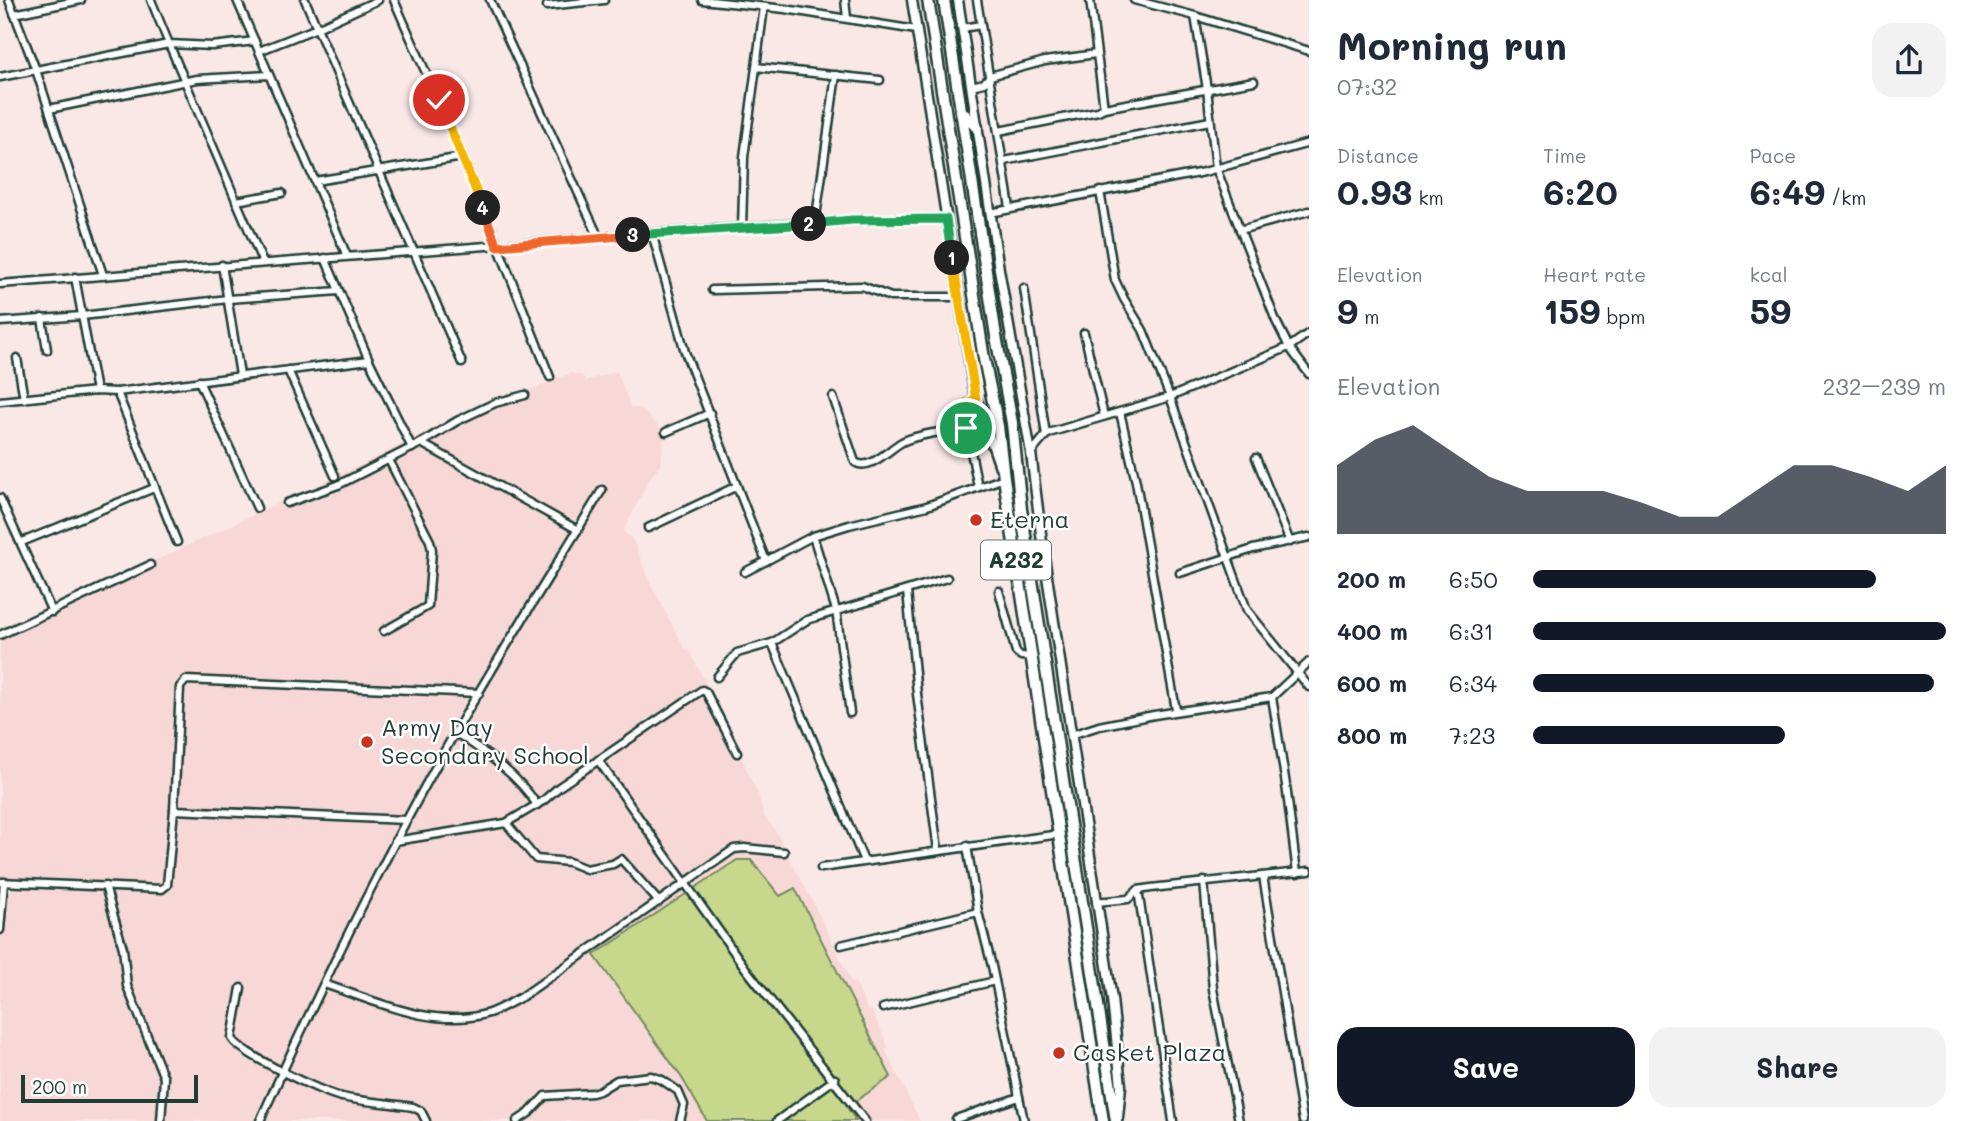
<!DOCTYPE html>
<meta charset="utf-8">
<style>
body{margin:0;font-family:Mali,sans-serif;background:#f2f2f3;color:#1f2937;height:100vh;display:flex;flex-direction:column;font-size:26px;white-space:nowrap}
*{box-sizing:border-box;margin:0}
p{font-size:23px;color:#747a83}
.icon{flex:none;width:38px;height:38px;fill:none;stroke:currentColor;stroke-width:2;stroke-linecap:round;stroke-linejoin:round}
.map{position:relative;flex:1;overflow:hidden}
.sheet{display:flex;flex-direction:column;background:#fff;width:665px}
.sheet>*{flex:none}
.scale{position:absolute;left:21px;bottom:18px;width:177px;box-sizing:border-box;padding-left:7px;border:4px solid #1f3d34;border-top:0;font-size:19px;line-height:24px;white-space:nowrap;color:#1f3d34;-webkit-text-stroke:5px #fff;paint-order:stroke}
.pin{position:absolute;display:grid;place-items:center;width:60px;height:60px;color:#fff;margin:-30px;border:4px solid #fff;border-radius:50%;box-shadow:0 2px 7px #0007}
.km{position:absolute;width:35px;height:35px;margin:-18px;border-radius:50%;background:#222;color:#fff;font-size:19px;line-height:35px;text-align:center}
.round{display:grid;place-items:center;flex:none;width:74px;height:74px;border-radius:21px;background:#f2f2f3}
.head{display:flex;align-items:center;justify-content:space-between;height:119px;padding:0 28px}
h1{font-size:38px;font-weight:700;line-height:52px}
.stats{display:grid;grid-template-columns:repeat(3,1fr);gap:10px;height:119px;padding:7px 28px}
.stats div{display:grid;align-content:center}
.stats b{font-size:35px;font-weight:700}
.stats small{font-size:19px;font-weight:400}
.stats p{font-size:19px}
.chart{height:196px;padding:14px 28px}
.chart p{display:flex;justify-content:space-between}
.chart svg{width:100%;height:126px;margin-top:7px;fill:#111827;opacity:.7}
.button{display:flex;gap:14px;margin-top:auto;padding:14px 28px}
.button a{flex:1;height:80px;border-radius:21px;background:#111827;color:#fff;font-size:28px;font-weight:700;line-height:80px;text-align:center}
.button a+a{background:#f2f2f3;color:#1f2937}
ul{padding:0 28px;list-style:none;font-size:23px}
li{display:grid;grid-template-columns:112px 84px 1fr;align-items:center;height:52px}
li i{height:18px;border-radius:9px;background:#111827}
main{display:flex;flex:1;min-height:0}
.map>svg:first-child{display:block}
.built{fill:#f7d8d6}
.green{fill:#c7d88d;stroke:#738a60;stroke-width:2}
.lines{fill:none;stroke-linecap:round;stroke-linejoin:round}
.minor-casing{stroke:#1f3d34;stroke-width:11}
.major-casing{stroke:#1f3d34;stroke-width:13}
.highway-casing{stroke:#1f3d34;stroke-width:15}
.minor{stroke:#fff;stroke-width:6}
.major{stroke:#fff;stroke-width:8}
.highway{stroke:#fff;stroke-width:10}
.split-1-casing{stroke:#fff;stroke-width:14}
.split-2-casing{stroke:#fff;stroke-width:14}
.split-3-casing{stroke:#fff;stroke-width:14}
.split-4-casing{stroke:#fff;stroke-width:14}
.split-5-casing{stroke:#fff;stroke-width:14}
.split-1{stroke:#f5b400;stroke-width:9}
.split-2{stroke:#22a559;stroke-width:9}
.split-3{stroke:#22a559;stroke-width:9}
.split-4{stroke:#f0652b;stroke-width:9}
.split-5{stroke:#f5b400;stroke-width:9}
.poi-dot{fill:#c8321e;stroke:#fff;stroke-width:2.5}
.labels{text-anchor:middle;stroke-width:5;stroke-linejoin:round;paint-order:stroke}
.shield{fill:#fff;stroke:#627771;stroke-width:2}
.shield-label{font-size:23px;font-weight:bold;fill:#1f3d34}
.poi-label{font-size:24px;fill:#1f3d34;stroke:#fff;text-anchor:start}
</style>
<main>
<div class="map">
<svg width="1309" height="1121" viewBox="0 0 1309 1121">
<rect width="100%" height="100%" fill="#fae8e7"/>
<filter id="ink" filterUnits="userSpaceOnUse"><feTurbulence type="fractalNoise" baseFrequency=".0143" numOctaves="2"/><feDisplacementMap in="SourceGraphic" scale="14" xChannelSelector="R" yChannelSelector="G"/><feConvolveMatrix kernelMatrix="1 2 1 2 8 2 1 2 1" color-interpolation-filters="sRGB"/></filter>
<g filter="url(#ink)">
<!-- built -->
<polygon class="built" points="617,371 631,408 640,408 663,431 664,438 661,464 650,478 623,532 632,538 652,587 685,649 688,648 708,687 760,798 763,814 775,830 818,912 852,984 855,982 868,1011 872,1010 888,1047 885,1049 920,1121 0,1121 0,640 154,568 152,562 363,464 481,404 530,390 571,373 583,376 585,381"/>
<!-- green -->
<polygon class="green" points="737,860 751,860 780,896 795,888 891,1077 847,1107 856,1121 707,1121 682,1078 594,955"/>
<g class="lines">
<defs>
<g id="minor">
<polyline points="151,0 169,44 212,46 255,41"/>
<polyline points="237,0 347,256"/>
<polyline points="305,0 462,363"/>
<polyline points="394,0 463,157 550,377"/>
<polyline points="490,0 599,238"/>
<polyline points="702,0 785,9 916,30"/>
<polyline points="845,0 847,18"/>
<polyline points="977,0 981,25"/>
<polyline points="1090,0 1104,108"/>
<polyline points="1134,0 1195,16 1309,51"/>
<polyline points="547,6 604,0"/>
<polyline points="14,14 81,0"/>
<polyline points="1195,16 1207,89 1216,168 1276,321 1289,347 1309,374"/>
<polyline points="962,28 981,25 1010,208"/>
<polyline points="259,51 317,28 378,0"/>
<polyline points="756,67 880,80"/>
<polyline points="0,77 36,70 9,0"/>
<polyline points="971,86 984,83 990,76 1045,61 1096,54"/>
<polyline points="49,109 197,79 269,75"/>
<polyline points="999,131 1098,111 1104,108 1254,81"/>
<polyline points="1004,161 1210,121"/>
<polyline points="315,181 463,157"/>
<polyline points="1100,191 1115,280 1124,299 1143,330 1170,397 1247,610 1309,687"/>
<polyline points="236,201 282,193"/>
<polyline points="990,213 1204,172 1309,143"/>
<polyline points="815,224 836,75"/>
<polyline points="742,228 744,157 764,7"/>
<polyline points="1240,230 1309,211"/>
<polyline points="652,233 685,352 766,561"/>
<polyline points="222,265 240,375"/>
<polyline points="103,275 36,70 169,44 263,263"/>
<polyline points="75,277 96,391"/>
<polyline points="0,284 652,233 852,220 946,219"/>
<polyline points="1024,288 1046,435"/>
<polyline points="712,290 862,286 891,297 958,297"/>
<polyline points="42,318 47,350"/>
<polyline points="0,322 82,316 228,299 339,291"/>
<polyline points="1084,333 1104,416"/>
<polyline points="17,358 24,399"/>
<polyline points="369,360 412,448"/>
<polyline points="288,370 335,476"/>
<polyline points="199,381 257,508"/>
<polyline points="117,392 177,542"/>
<path d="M833 397 855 462C869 472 889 449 902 442 920 433 946 432 966 427"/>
<polyline points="976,399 968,403 965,409 966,427 978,487"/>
<polyline points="0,401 96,391 117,392 369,360 325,258"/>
<polyline points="1120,412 1136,482 1176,710"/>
<polyline points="666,432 710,413"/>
<polyline points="421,443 578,530"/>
<polyline points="1031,453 1046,435 1052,432 1170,397 1289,347 1309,333"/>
<polyline points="1256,458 1290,542"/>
<polyline points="0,498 52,612"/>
<polyline points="287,503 338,485 421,443 457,421 495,403 525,395"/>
<polyline points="648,528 737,486"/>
<polyline points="813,536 836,610 850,713"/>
<polyline points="22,542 154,488"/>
<polyline points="745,572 813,536 849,525 927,506 1004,478"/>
<polyline points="1180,573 1253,549 1309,537"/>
<polyline points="907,591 917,694 938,850"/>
<polyline points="999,591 1016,652 1021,656 1031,657"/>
<polyline points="384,631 428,606 432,550 430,541 389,460"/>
<polyline points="0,635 150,565"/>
<polyline points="772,643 864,861"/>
<polyline points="717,677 737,653 772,643 807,620 947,578"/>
<polyline points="1272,697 1286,785 1297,873"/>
<path d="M456 733C485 752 518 775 537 805"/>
<polyline points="1071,735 1099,726 1154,715 1272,697 1309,662"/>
<polyline points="598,760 746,969 865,1121"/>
<polyline points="174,810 406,820"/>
<polyline points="506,823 536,859 569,862 586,869 613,864 621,859 659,902"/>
<polyline points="395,841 506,823 543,801 559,787 702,690 706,692 737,753"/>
<polyline points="967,846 978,912 992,966 1024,1121"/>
<polyline points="821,868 1060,834"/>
<polyline points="1263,876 1303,1121"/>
<polyline points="1204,881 1213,989 1239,1121"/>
<polyline points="0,882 162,889 167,885 174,810 180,687 186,680 479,693"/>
<polyline points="105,886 123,948 127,986 164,1078 161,1121"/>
<polyline points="1138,890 1173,1121"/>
<polyline points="1096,902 1128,899 1138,890 1151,888 1309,871"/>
<polyline points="0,930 4,882"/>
<polyline points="841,945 978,912"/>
<path d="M324 984C376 1001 434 1030 489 1013 500 1009 512 1002 523 996L734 849 744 848 784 852"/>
<path d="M241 988 232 1038C237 1052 324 1094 342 1097 364 1102 390 1103 413 1107L421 1111 426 1121"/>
<polyline points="883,1008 995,981"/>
<polyline points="956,1119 1019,1097"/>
<path d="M260 1121C314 1001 371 883 435 768 487 674 546 582 602 490"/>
<polyline points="517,1121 529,1113 545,1096 592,1093 599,1091 617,1080 651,1076 662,1080 678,1091 684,1105 680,1121"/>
<polyline points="777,1121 835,1079"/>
</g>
<g id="major">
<polyline points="912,0 974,392 1000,467"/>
<polyline points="958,0 999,269 1031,453 1043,550 1112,999 1121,1086 1118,1118"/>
</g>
<g id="highway">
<polyline points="928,0 984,359 998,426 1004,478 1103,1121"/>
<polyline points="944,0 996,336 1012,423 1021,509 1116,1121"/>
<polyline points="961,111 977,127"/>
</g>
</defs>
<!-- minor casing -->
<use href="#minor" class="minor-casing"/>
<!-- major casing -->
<use href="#major" class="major-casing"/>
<!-- highway casing -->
<use href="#highway" class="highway-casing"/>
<!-- minor -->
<use href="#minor" class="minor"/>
<!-- major -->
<use href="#major" class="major"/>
<!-- highway -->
<use href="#highway" class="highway"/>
</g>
</g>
<g class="lines" filter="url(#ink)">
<defs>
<path id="split-1" d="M952 258 976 399C963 406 965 414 966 428"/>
<polyline id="split-2" points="809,224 852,220 946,219 952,258"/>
<polyline id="split-3" points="633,235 809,224"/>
<polyline id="split-4" points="483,208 497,246 633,235"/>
<polyline id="split-5" points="439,100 483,208"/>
</defs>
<!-- split-1 casing -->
<use href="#split-1" class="split-1-casing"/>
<!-- split-2 casing -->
<use href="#split-2" class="split-2-casing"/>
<!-- split-3 casing -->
<use href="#split-3" class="split-3-casing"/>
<!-- split-4 casing -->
<use href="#split-4" class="split-4-casing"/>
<!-- split-5 casing -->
<use href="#split-5" class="split-5-casing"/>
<!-- split-1 -->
<use href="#split-1" class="split-1"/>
<!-- split-2 -->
<use href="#split-2" class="split-2"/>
<!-- split-3 -->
<use href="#split-3" class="split-3"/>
<!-- split-4 -->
<use href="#split-4" class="split-4"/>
<!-- split-5 -->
<use href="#split-5" class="split-5"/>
</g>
<!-- markers -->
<g class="poi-dot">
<circle cx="976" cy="520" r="7"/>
<circle cx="367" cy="742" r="7"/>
<circle cx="1059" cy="1053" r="7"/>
</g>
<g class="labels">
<!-- shield labels -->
<rect class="shield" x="981" y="540.5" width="70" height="39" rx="5"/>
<g class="shield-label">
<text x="1016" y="568">A232</text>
</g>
<!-- poi labels -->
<g class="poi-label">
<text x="990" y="528">Eterna</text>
<text x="381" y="736">Army Day<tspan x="381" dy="28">Secondary School</tspan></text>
<text x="1073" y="1061">Casket Plaza</text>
</g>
</g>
</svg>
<div class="scale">200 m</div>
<div class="pin" style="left:966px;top:428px;background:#1e9e55"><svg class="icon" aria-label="arrive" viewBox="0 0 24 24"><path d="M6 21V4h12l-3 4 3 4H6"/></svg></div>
<div class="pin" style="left:439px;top:100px;background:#d93025"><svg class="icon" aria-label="check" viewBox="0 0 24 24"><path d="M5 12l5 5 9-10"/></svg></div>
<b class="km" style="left:952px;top:258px">1</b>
<b class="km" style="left:809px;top:224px">2</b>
<b class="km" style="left:633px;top:235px">3</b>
<b class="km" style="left:483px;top:208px">4</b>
</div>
<section class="sheet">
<div class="head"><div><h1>Morning run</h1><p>07:32</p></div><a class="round"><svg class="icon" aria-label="share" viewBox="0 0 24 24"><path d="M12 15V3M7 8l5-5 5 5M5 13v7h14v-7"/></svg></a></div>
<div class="stats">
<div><p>Distance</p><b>0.93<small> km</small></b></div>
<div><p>Time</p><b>6:20</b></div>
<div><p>Pace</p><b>6:49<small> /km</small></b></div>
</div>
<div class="stats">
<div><p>Elevation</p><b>9<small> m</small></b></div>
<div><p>Heart rate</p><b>159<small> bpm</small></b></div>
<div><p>kcal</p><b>59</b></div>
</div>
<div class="chart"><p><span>Elevation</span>232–239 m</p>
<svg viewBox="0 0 160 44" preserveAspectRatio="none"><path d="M0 44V20L10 11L20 6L30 15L40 24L50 29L60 29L70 29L80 33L90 38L100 38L110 29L120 20L130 20L140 24L150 29L160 20V44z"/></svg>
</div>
<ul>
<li><b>200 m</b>6:50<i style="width:83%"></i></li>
<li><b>400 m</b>6:31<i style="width:100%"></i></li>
<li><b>600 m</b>6:34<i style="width:97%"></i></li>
<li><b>800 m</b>7:23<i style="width:61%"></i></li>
</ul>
<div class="button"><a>Save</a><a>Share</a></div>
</section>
</main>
